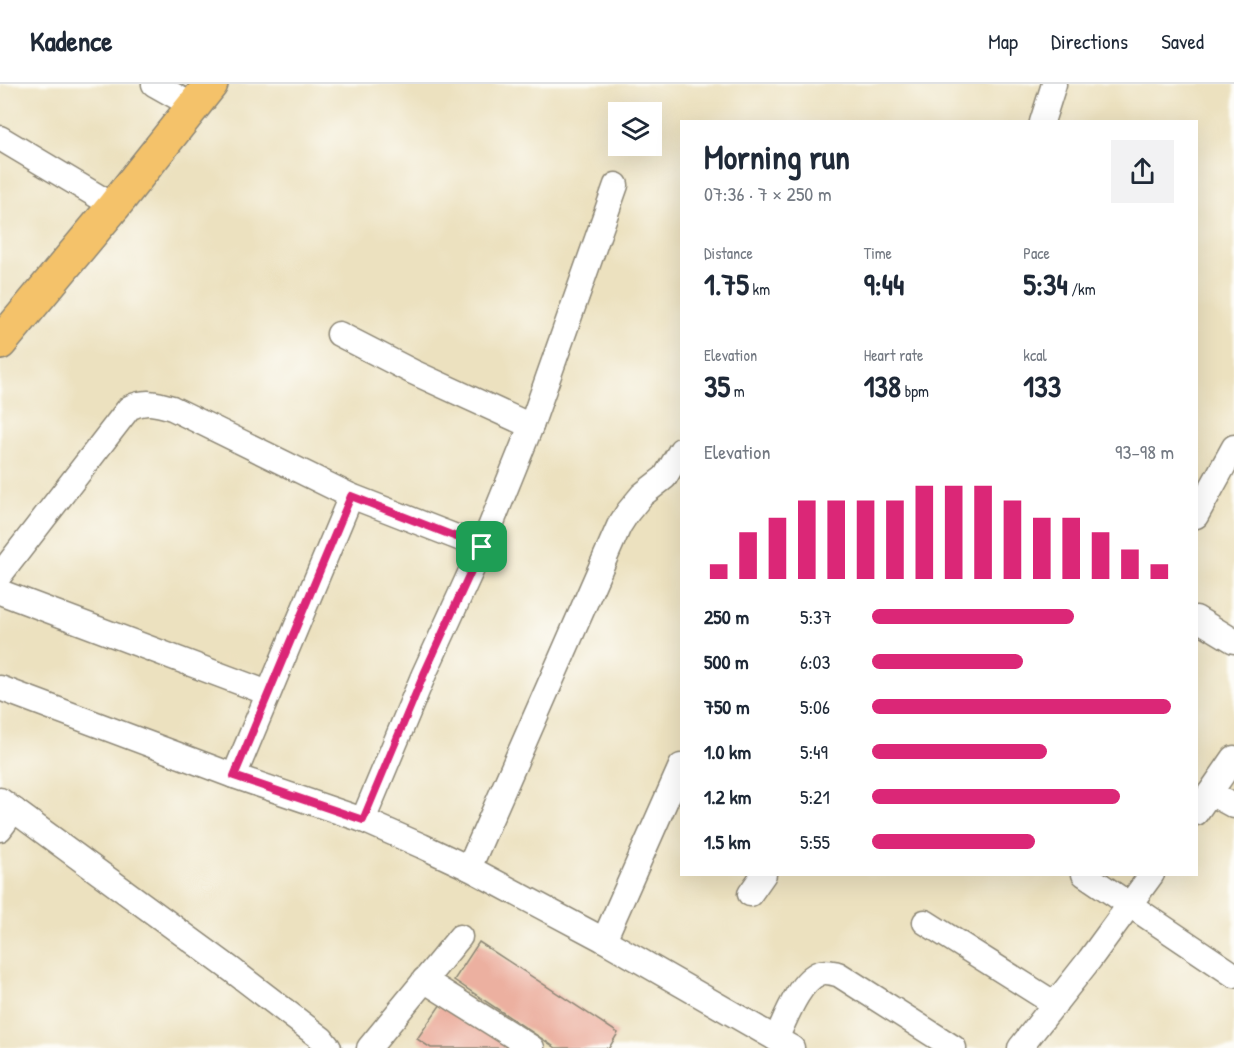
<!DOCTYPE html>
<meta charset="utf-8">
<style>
body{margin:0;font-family:"Patrick Hand",sans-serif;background:#f2f2f3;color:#1f2937;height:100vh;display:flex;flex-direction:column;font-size:22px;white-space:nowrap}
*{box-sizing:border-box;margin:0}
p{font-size:20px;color:#747a83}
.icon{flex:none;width:33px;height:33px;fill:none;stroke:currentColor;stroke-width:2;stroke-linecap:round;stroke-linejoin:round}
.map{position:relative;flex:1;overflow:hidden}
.panel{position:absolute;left:680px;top:36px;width:518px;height:756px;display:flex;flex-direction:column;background:#fff;border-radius:0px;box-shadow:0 6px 24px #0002}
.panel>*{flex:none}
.fabs{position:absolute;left:608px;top:18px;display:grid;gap:12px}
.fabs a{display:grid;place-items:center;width:54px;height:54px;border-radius:0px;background:#fff;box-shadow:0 6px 24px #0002;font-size:30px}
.pin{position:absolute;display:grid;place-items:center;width:51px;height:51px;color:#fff;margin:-26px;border-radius:12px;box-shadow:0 3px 9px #0006}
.round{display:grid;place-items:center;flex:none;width:63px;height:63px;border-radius:0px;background:#f2f2f3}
.headline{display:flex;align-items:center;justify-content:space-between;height:102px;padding:0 24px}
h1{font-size:33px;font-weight:700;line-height:45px}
.figures{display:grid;grid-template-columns:repeat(3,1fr);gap:9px;height:102px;padding:6px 24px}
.figures div{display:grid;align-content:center}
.figures b{font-size:30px;font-weight:700}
.figures small{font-size:16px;font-weight:400}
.figures p{font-size:16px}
.chart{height:168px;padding:12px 24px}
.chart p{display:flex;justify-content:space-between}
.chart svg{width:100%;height:108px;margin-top:6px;stroke:#db2777;stroke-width:6}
ul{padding:0 24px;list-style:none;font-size:20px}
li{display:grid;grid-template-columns:96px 72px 1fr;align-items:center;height:45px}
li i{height:15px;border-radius:8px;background:#db2777}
header{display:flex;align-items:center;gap:36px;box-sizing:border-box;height:84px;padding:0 30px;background:#fff;border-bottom:2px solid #e0e1e3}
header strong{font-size:28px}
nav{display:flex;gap:33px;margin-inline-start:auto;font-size:21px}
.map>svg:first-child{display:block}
.building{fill:#ecb0a0}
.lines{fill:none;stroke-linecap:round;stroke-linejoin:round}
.minor-casing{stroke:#8c8675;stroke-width:27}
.highway-casing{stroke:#8c8675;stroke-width:36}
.minor{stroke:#fff;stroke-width:24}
.highway{stroke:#f4c26a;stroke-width:33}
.route-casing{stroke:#fff;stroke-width:12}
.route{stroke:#db2777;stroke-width:8}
</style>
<header>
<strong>Kadence</strong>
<nav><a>Map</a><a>Directions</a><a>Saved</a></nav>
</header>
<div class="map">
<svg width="1234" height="964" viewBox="0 0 1234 964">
<rect width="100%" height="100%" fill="#fdfcf7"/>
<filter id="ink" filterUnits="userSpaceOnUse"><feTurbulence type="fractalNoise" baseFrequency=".0167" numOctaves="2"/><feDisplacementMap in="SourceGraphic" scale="12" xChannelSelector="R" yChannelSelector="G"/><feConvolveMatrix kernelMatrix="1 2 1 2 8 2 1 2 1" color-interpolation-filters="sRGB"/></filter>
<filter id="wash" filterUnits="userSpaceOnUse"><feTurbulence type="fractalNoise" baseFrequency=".008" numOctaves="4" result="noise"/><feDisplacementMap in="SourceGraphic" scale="24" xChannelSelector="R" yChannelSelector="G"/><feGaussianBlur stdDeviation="1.35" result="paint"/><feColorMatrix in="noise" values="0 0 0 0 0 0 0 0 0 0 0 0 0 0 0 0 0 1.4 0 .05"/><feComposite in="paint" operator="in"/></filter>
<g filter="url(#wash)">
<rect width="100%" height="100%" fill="#ece1bf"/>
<g id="blocks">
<!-- building -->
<g class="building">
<polygon points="479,858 618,949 609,964 556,964 454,896"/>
<polygon points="443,917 515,964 431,964 417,955"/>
</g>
</g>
</g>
<g filter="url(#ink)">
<use href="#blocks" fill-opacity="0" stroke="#8c8675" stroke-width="1.5"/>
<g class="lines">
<defs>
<g id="minor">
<polyline points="154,0 193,22"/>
<polyline points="1042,38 1054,0"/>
<polyline points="0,54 114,122"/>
<polyline points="339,250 413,288 531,342"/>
<polyline points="1196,432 1234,363"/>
<path d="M0 491 129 324C144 316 156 319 172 324L351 412 482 463"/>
<polyline points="0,508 268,609"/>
<polyline points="1196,534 1234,557"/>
<polyline points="0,604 234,692 363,736 422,762 469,784 604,856 792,964"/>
<polyline points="234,692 351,412"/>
<polyline points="1210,709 1234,722"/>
<polyline points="0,716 232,886 322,955 329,964"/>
<polyline points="1196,729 1234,674"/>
<polyline points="363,736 424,590 482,463 531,342 616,101"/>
<polyline points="0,745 14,726"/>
<polyline points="469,784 619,442 628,428 642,411 665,393 681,366"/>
<polyline points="1084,790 1234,891"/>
<polyline points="750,810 764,790"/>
<polyline points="925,838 1055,920"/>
<polyline points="604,856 681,682"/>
<polyline points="424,896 532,964"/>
<path d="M776 955C785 936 799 896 820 889 825 887 832 889 838 890L954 964"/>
<polyline points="369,964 460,853"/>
<polyline points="1020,964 1090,875 1152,790"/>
</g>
<polyline id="highway" points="0,259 114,122 211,0"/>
</defs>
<!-- minor casing -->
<use href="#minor" class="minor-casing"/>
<!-- highway casing -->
<use href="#highway" class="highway-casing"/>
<!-- minor -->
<use href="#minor" class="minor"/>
<!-- highway -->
<use href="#highway" class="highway"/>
</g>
</g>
<g class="lines" filter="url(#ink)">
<defs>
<polygon id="route" points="351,412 482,463 424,590 363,736 234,692"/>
</defs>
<!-- route casing -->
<use href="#route" class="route-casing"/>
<!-- route -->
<use href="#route" class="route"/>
</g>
</svg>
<div class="fabs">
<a><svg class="icon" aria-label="layers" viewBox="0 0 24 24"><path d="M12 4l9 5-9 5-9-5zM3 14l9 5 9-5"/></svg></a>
</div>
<div class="pin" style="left:482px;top:463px;background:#1e9e55"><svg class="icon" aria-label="arrive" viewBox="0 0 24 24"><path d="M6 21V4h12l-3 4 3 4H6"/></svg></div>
<section class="panel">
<div class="headline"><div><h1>Morning run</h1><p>07:36 · 7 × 250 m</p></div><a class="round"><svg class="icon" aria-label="share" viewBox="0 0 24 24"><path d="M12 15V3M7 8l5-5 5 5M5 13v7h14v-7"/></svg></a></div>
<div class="figures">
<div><p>Distance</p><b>1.75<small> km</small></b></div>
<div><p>Time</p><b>9:44</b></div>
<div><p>Pace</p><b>5:34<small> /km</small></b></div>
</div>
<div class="figures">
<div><p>Elevation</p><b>35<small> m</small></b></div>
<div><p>Heart rate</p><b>138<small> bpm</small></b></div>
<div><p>kcal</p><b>133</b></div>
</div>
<div class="chart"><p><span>Elevation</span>93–98 m</p>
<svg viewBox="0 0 160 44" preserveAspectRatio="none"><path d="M5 44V38M15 44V25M25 44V19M35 44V12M45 44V12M55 44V12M65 44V12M75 44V6M85 44V6M95 44V6M105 44V12M115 44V19M125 44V19M135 44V25M145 44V32M155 44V38"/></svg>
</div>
<ul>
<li><b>250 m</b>5:37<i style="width:67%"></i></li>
<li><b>500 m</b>6:03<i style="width:50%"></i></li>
<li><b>750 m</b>5:06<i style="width:99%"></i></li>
<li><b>1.0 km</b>5:49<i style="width:58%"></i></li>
<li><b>1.2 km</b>5:21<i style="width:82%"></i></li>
<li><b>1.5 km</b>5:55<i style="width:54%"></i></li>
</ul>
</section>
</div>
